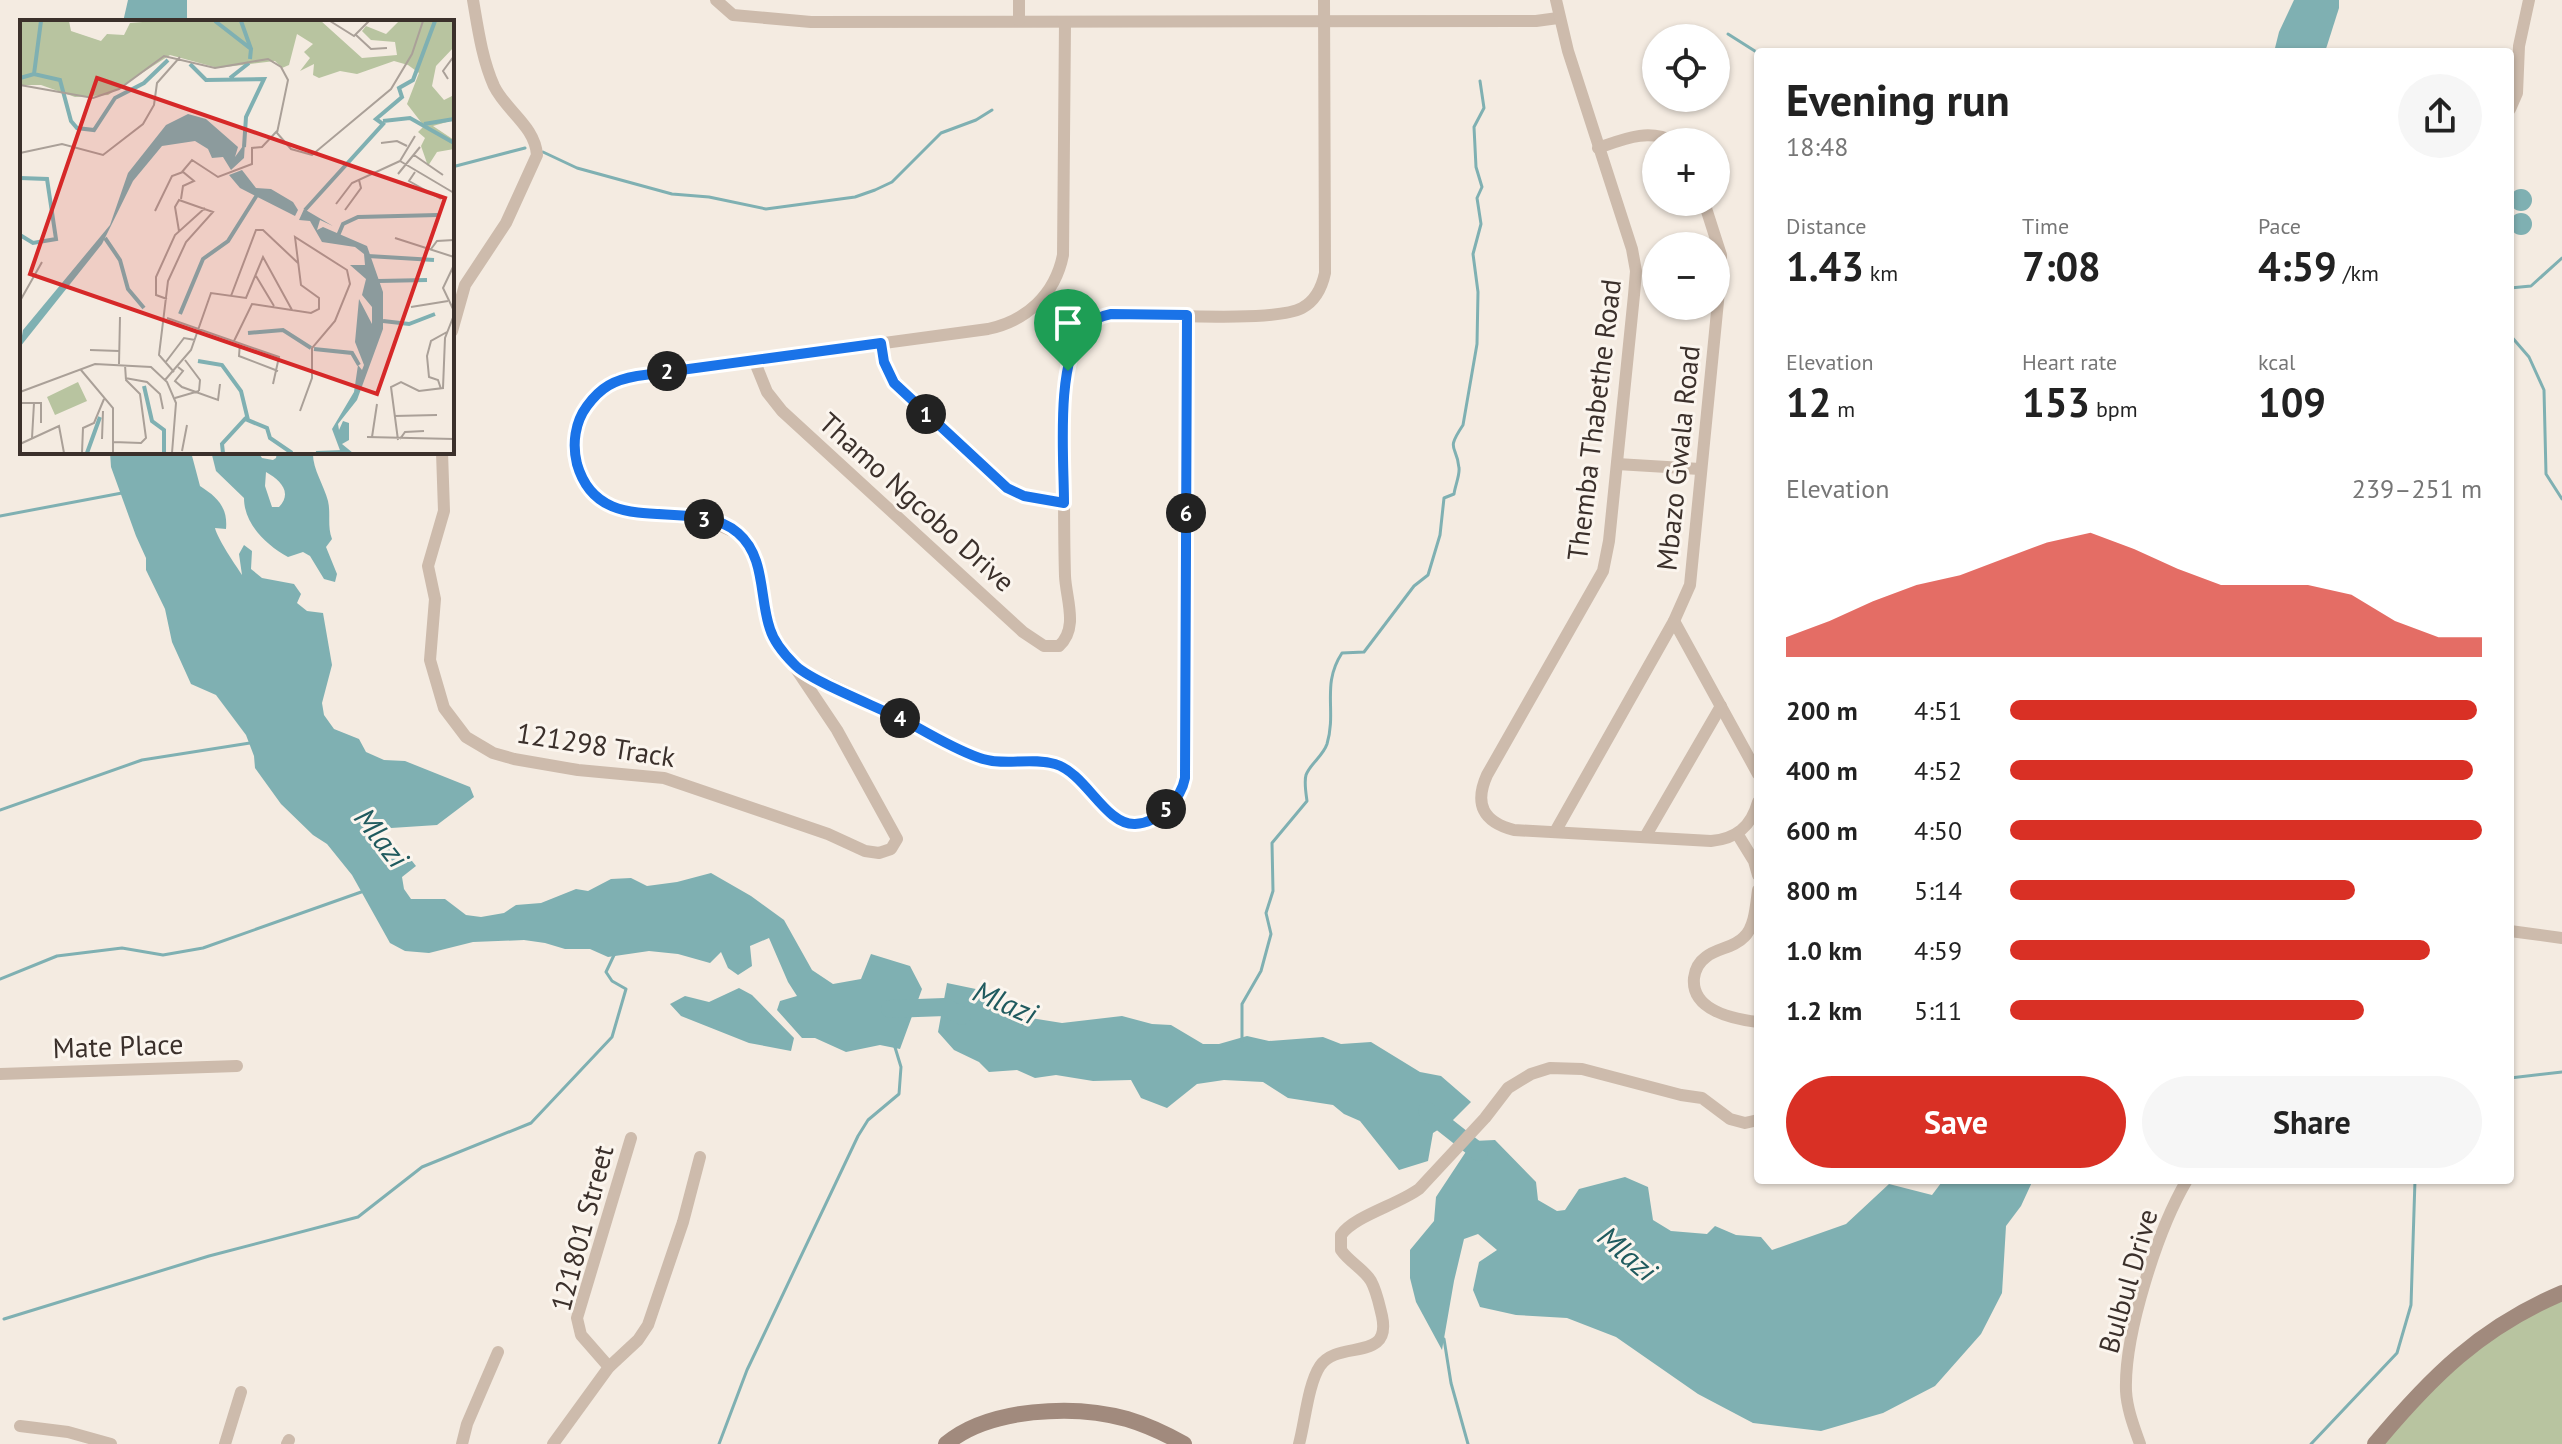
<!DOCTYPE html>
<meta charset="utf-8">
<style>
body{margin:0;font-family:"PT Sans",sans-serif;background:#f6f6f6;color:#222;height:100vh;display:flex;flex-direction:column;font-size:30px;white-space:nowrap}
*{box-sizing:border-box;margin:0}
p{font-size:26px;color:#767676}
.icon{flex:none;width:44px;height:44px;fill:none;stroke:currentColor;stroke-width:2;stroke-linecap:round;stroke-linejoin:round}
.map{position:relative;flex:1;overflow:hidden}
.side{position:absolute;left:1754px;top:48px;width:760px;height:1136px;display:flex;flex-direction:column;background:#fff;border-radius:8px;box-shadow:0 2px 6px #0004}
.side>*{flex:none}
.tools{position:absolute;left:1642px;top:24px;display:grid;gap:16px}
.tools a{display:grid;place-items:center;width:88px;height:88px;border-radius:50%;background:#fff;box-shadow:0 2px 6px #0004;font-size:40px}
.pin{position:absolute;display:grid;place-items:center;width:68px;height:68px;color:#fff;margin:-82px -34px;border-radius:50% 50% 50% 0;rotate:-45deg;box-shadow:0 0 8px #0007}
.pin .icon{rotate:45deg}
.km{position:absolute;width:40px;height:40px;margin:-20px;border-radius:50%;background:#222;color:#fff;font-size:22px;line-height:40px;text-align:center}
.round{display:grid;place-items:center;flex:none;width:84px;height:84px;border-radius:42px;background:#f6f6f6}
.headline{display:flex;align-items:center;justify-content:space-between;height:136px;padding:0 32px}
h1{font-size:44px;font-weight:800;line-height:60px}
.figures{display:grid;grid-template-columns:repeat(3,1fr);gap:12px;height:136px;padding:8px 32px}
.figures div{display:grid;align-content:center}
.figures b{font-size:40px;font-weight:800}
.figures small{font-size:22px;font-weight:400}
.figures p{font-size:22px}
.chart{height:224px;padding:16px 32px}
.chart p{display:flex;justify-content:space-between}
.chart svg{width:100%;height:144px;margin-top:8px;fill:#d93025;opacity:.7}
.primary-button{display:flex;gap:16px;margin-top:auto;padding:16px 32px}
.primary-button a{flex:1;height:92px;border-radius:48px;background:#d93025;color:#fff;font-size:32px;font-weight:800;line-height:92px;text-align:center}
.primary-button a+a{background:#f6f6f6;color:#222}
ul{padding:0 32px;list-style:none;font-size:26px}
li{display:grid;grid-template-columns:128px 96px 1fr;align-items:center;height:60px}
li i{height:20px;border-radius:10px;background:#d93025}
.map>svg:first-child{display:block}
.green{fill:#b8c4a0}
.water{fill:#7fb0b2;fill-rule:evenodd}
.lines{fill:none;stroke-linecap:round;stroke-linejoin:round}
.stream{stroke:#7fb0b2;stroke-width:3}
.river{stroke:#7fb0b2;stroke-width:18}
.street{stroke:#cdbbac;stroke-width:12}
.secondary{stroke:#a18a7d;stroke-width:16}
.route-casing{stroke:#fff;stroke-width:16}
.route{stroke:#1a73e8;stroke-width:10}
.labels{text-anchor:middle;stroke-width:6;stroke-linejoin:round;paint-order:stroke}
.street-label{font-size:28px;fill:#3b302b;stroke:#fbf5ee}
.water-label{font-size:30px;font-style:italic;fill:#1f5a5e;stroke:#fbf5ee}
.inset-river{fill:none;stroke:#7fb0b2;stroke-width:4}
.inset-road{fill:none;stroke:#aaa098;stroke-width:2}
.view{fill:#d62828;fill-opacity:0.15;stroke:#d62828;stroke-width:4}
.inset-edge{fill:none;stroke:#3b302b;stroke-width:4}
</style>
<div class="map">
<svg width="2562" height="1444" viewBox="0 0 2562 1444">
<rect width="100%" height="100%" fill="#f4ebe1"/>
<!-- green -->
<polygon class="green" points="2562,1294 2562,1444 2378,1444 2456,1358"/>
<!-- water -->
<g class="water">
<polygon points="128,0 187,0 187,19 179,22 123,22"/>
<polygon points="2294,0 2339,0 2339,8 2325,52 2274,52 2279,32"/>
<circle cx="2521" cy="200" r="11"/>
<circle cx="2521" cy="224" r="11"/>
<path d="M110 452H191L200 486C217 497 228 507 226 529L215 528C218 540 235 564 242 575L239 554 244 545 252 551 251 569 262 578 294 584 301 594 297 603 307 611 323 613 332 665 322 703 324 715 334 729 359 739 366 752 384 760 405 761 470 787 474 797 437 825 391 828 374 821 369 823 390 850 412 861 416 866 402 877 404 889 411 899H445L466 915 481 917 504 913 516 905 541 903 576 889 588 891 611 879 631 878 647 886 677 882 711 873 751 896 784 920 812 970 833 984 861 979 871 954 910 966 922 989 900 1049 880 1045 846 1052 815 1038H802L777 1010 780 1001 797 996 788 982 769 938 750 946 752 966 738 975 728 968 721 952 710 963 678 954 649 951 608 957 590 949H565L545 943 524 940 473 942 429 953 405 951 390 943 352 875 327 844 313 835 281 804 255 768 254 756 246 735 216 695 191 684 172 642 165 609 146 570V558L136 536 111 467Z"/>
<path d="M207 452H258L262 458 273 460 276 458 277 452H313C312 468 324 485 328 501 331 514 327 526 332 539L326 547 337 574 335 582 324 579 310 556 303 552 288 557C266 545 244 524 244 498L216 471 212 455ZM266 472C280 480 293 492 279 507H272L265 486Z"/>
<polygon points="947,983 995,993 1003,998 1012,1015 1062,1023 1122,1016 1152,1024 1171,1025 1203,1044 1219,1044 1247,1036 1269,1041 1323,1037 1341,1044 1371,1042 1420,1072 1441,1076 1471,1102 1453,1120 1433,1133 1428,1161 1399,1170 1360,1121 1344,1114 1333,1105 1288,1098 1263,1082 1224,1080 1197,1084 1167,1108 1141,1098 1131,1080 1093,1081 1056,1075 1035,1078 1017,1070 989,1072 979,1062 954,1050 938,1032"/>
<polygon points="739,988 752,995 794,1038 791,1051 749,1043 681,1016 670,1004 685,996 709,1002"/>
<polygon points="1495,1140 1536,1182 1538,1200 1557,1211 1565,1210 1579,1189 1625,1177 1648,1187 1653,1220 1671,1231 1707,1234 1715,1226 1736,1235 1761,1237 1772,1250 1846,1224 1889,1184 1932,1195 1941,1183 1955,1180 2033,1180 2021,1206 2006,1226 2002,1293 1981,1334 1935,1386 1883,1413 1821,1431 1753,1423 1698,1394 1616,1337 1567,1318 1516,1315 1480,1307 1473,1290 1479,1262 1497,1250 1478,1234 1464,1239 1454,1281 1442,1350 1416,1302 1410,1278 1410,1250 1434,1221 1436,1197 1473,1141"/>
</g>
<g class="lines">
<!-- stream -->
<g class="stream">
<polyline points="1728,34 1758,53"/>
<polyline points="543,152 577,168 672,194 709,197 766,209 855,197 875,190 892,182 941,133 976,120 992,110"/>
<polyline points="452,167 525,148"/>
<polyline points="2510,288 2531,286 2562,258"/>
<polyline points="2510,335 2529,357 2544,390 2546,474 2562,499"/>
<polyline points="0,516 122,493"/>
<polyline points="0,810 142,760 250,743"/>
<polyline points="0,979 57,956 122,948 163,955 203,948 364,891"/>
<path d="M1242 1041V1004L1261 971 1271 934 1266 913 1273 891 1272 843 1307 801C1306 794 1304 782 1306 775 1310 764 1323 756 1327 744 1337 710 1321 685 1342 653L1364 652 1414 586 1428 575 1440 535 1444 498 1454 494C1455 486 1460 475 1459 468 1457 444 1445 452 1463 425L1477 344 1478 292 1473 254 1481 224 1477 198 1482 187 1476 167 1474 127 1484 108 1480 81"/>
<polyline points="2510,1078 2562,1072"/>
<polyline points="4,1319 209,1256 358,1217 422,1167 531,1123 612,1037 626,989 612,981 606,972 615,953"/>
<polyline points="1444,1339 1451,1383 1468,1444"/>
<polyline points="719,1444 747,1370 858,1136 868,1120 899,1094 901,1067 894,1044"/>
<polyline points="2311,1444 2397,1353 2411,1305 2415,1180"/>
</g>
<!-- river -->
<g class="river">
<polyline points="890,1009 945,1007 962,1016"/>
<polyline points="1427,1111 1479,1152"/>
</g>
<!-- street -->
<g class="street">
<polyline points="716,0 733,15 811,22 1536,21 1558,18"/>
<polyline points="1019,0 1019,20"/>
<path d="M1556 0 1568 51 1632 249 1636 271 1634 295 1609 541 1603 571 1487 775C1474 804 1483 822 1514 830L1711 841C1736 839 1751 827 1758 802"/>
<polyline points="2510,109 2517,93 2519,46 2529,0"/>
<path d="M1598 148C1624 139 1649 128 1674 142"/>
<path d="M452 331 465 285 506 223 537 155C535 126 506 111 494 86 482 59 478 29 473 0"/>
<polyline points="881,343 884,362 894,383 1007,488 1024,496 1064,503"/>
<path d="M754 360 767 392 782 411 1023 632 1044 646H1059C1079 628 1066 599 1065 576 1064 543 1064 510 1064 478 1064 431 1056 375 1081 333 1087 322 1099 317 1111 314 1150 314 1274 323 1302 308 1315 301 1322 287 1325 273L1324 0"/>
<path d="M442 452 444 511 428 566 435 599 430 660 444 708 466 737 493 753 514 759 578 770 664 778 828 834 865 851 879 853 891 849 897 839 837 730 772 633 757 564 748 546 739 534 705 519 643 513 612 506 594 494 583 481 575 454 577 427 589 403 604 387 618 379 988 329C1026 321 1055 295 1063 255L1065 22"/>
<polyline points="1617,464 1700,469"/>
<polyline points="1674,621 1758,774"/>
<path d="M798 669C833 686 868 702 903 720 929 732 953 748 980 758 1005 767 1034 755 1059 765 1086 776 1106 824 1134 824 1158 824 1181 800 1185 778L1187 315"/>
<polyline points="1555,832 1674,621 1690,585 1721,271 1721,255 1704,202"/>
<polyline points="1738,835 1754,861 1758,875"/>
<polyline points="1645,837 1721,706"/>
<path d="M1758 890C1756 904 1755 927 1744 937 1734 948 1717 948 1706 957 1699 962 1695 970 1694 978 1691 1010 1733 1019 1758 1022"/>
<polyline points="2510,931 2562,938"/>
<polyline points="0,1074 237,1066"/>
<polyline points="609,1367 581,1335 577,1318 631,1138"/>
<polyline points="20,1426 68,1432 111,1444"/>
<polyline points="225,1444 241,1392"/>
<polyline points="287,1444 289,1440"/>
<polyline points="462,1444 467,1424 498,1352"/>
<polyline points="553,1444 609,1367 638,1340 648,1325 683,1222 700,1157"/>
<path d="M1299 1444C1305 1422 1308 1384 1320 1366 1338 1339 1392 1363 1382 1316 1379 1304 1377 1292 1371 1281 1364 1269 1349 1262 1341 1250V1235C1354 1216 1397 1205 1419 1189L1485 1118 1508 1088 1531 1074 1550 1068 1582 1069 1681 1095 1702 1098 1730 1119 1745 1123 1758 1120"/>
<path d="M2140 1444C2134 1427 2127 1409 2126 1391 2124 1334 2158 1229 2187 1180"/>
</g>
<!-- secondary -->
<g class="secondary">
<path d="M946 1444C989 1408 1074 1404 1127 1419 1147 1425 1166 1434 1184 1444"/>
<path d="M2375 1444C2431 1377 2480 1328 2562 1293"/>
</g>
</g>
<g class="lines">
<defs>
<path id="route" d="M1111 314 1187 315 1185 778C1181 799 1159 823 1135 824 1105 825 1086 773 1055 764 1032 757 1006 766 983 759 954 750 928 732 901 719 878 707 808 680 794 664 785 655 774 642 770 629 759 598 766 557 738 533 691 493 600 544 577 464 572 444 575 422 587 406 601 387 614 380 637 376L881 343 884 362 894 383 1007 488 1024 496 1064 503C1064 459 1055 363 1084 328 1091 320 1101 316 1111 314Z"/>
</defs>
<!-- route casing -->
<use href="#route" class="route-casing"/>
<!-- route -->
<use href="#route" class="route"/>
</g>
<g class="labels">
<!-- street labels -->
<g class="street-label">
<text transform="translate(1594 420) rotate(-83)" y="10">Themba Thabethe Road</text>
<text transform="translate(1678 458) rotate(-84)" y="10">Mbazo Gwala Road</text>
<text transform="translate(917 502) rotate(42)" y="10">Thamo Ngcobo Drive</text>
<text transform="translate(596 745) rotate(9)" y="10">121298 Track</text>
<text transform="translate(118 1046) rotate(-2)" y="10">Mate Place</text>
<text transform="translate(582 1228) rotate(-75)" y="10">121801 Street</text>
<text transform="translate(2128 1281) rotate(-74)" y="10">Bulbul Drive</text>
</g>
<!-- water labels -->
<g class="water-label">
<text transform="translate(381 838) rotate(52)" y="10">Mlazi</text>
<text transform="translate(1005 1003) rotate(23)" y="10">Mlazi</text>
<text transform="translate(1627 1254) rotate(41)" y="10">Mlazi</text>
</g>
</g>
<!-- overview -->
<g transform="translate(20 20)">
<rect width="434" height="434" fill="#f4ebe1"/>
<path d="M0 1H49L51 11 81 21 87 14 104 15 110 3 135 1H301L342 38 377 35 375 22 351 20 342 11 346 6 366 14 379 1H434V27L416 46 412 66 424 80 434 75V100L413 106 434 120V129L417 132 408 146 401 126 405 118 398 112 404 106 387 84 399 53 388 45 374 41 337 54 320 51 299 58 293 55 294 44 280 51 290 38 284 32 293 24 277 14 269 45 262 48 255 41 198 48 150 35 88 75 55 77 21 65H0ZM58 362 67 381 35 395 27 377Z" fill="#b8c4a0"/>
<path d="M168 94 186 99 218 127 215 137 225 123 224 138 211 150 203 137 192 138 188 129 175 121 142 126 113 161 82 224 0 327 3 310 90 205 108 153 146 105ZM222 150 236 168 251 169 273 182 278 190 275 196 220 168 209 155ZM284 189 313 206 300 200 297 210 303 207 347 226 363 272V309L337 380 318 404 319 410 323 401 329 403V420L322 424 333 433H321L312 409 334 372 338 345 342 350 344 345 335 322 339 279 352 304V287L342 275 346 259 330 245H345L344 234 335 227 302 222 290 201 279 200Z" fill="#7fb0b2"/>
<path class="inset-river" d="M195 1 231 29 230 39M221 1 231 29M170 44 186 60 244 59 226 97 224 127M14 54 21 1M0 58 14 54 40 60 51 101 57 108 74 110 95 78 124 63 148 40M210 58 229 43M363 101 390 98 434 123M404 104 434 99M0 158 27 159 36 219 13 223 0 215M285 190 363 104 356 99 382 77 379 68 393 60 415 1M85 218 100 240 108 269 124 288M317 218 323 204 338 197 418 195M348 236 414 240M358 261 407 260M160 294 183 239 208 221 237 175M363 301 389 304 415 294M228 313 263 310 291 328M294 329 332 333 339 345M178 341 202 345 221 371 228 400M124 366 132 401 144 410V433M67 433 80 397M203 433 202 424 225 399 247 408 250 418 272 433M296 433 324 432"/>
<path class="inset-road" d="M310 1 334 16 349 1M336 15 351 29 367 28M428 59 423 51 434 36M0 65 73 78 99 69 144 36 195 48 248 39 261 47 268 60 257 113 271 129 292 135 371 69 392 34 403 1M361 123 377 121 387 126M0 133 42 124 83 135 123 104 134 85 137 63 160 37M394 135 423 155M380 141 434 173M380 141 395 116M162 152 172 140 198 157 232 144V128L242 127 257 111M395 152 389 161 421 179M378 154 400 127M316 184 332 163 380 141M325 190 341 168 339 160M135 191 152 156 163 152 174 161 163 166 161 179M375 218 434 237M411 229 417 221 434 220M434 245 423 268 434 291M236 256 254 286M211 276 236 210H243L278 243M147 279 136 275V257L155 215 185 188M0 281 22 242M391 287 428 281M147 298 259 337 253 364M214 321 232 284 291 293 299 289V278L281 265 275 217 327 250 330 264 315 301 292 328V358L280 391M220 323 219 336 258 351M70 330 99 331M165 340 180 360 179 371M145 343 164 318 175 320M99 344 100 297M158 347 163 351 155 361 162 367 198 380 200 364M61 350 93 388V433M154 352 139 335 148 261 166 222 193 192 159 180 155 187 159 211M105 358 127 362 140 374 143 389M145 360 171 330 191 273 226 278 243 237 272 290M421 369 418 360 409 357 407 336 411 321 427 312M0 372 75 344 131 347 147 362 156 383 152 433M155 378 179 371M1 383H14L12 418M14 383H21V403M374 396 417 395M347 417 434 419M352 417 357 384M82 419 83 391M380 419 385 412 404 411M378 420 371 367 381 362 399 371 423 368 425 318 434 295M93 422 121 423 126 418 120 374 106 360 105 345M0 424 39 406 44 433M162 431 167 405M62 433 63 408 74 403 84 379"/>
<path class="view" d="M77 58 425 178 357 374 10 254Z"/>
<rect width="434" height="434" class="inset-edge"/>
</g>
</svg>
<div class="tools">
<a><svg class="icon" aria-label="locate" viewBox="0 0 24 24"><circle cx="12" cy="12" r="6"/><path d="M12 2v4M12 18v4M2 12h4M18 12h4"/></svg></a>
<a>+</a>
<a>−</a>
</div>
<div class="pin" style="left:1068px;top:371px;background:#1e9e55"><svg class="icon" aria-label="arrive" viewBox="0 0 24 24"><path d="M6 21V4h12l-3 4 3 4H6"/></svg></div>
<b class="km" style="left:926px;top:414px">1</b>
<b class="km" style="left:667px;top:371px">2</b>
<b class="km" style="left:704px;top:519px">3</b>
<b class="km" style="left:900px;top:718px">4</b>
<b class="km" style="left:1166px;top:809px">5</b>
<b class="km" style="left:1186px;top:513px">6</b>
<section class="side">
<div class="headline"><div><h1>Evening run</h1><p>18:48</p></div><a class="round"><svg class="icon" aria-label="share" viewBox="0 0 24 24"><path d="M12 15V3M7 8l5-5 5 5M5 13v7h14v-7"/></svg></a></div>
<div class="figures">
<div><p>Distance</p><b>1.43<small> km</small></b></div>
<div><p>Time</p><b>7:08</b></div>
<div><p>Pace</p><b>4:59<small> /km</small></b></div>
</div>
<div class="figures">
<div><p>Elevation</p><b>12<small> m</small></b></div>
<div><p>Heart rate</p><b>153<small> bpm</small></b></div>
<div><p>kcal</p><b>109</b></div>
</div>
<div class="chart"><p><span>Elevation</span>239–251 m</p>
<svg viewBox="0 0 160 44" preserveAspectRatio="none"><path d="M0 44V38L10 33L20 27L30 22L40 19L50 14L60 9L70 6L80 11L90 17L100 22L110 22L120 22L130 25L140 33L150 38L160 38V44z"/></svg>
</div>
<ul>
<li><b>200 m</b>4:51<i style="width:99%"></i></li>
<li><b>400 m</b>4:52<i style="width:98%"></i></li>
<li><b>600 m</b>4:50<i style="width:100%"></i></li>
<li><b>800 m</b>5:14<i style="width:73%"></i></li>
<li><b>1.0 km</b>4:59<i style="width:89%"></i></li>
<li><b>1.2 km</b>5:11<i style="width:75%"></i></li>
</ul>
<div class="primary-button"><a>Save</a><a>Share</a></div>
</section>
</div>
